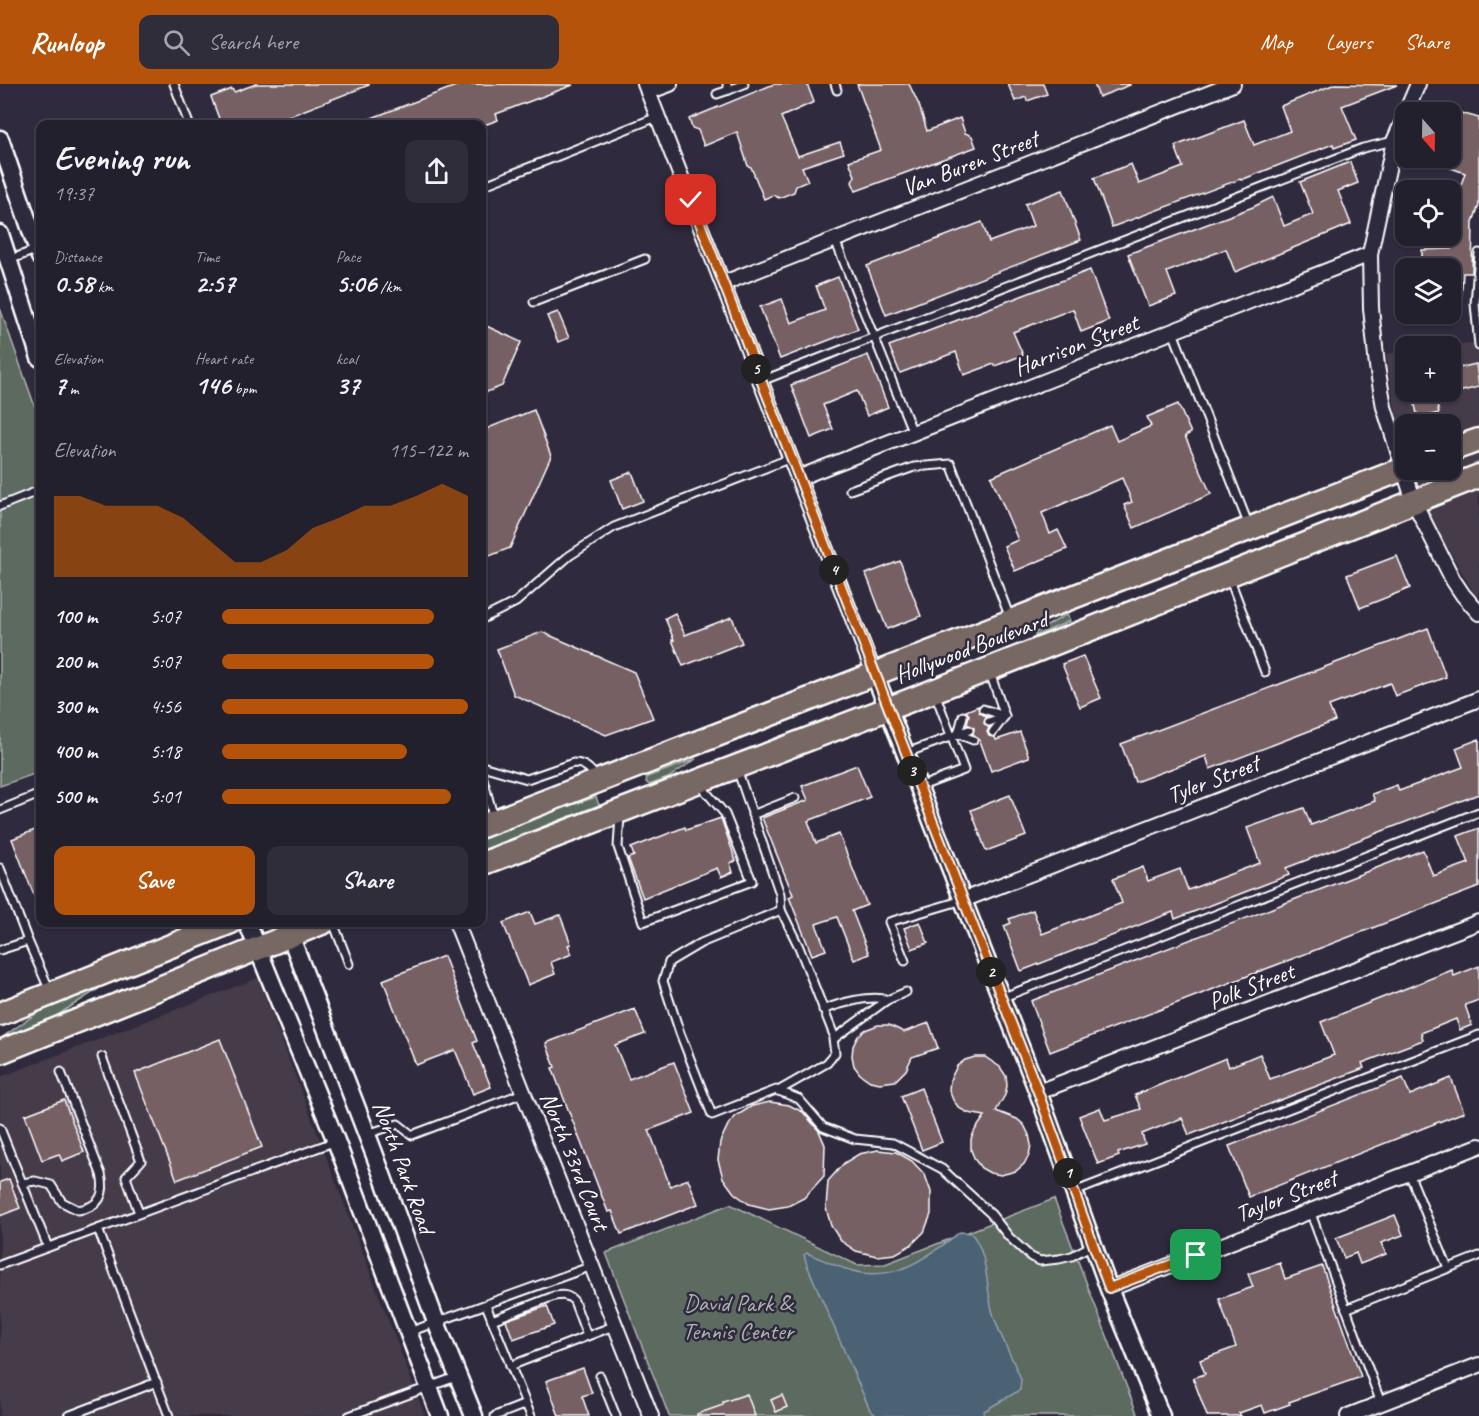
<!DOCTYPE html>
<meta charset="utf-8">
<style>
body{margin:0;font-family:Caveat,sans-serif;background:#2f2d3a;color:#f1f3f6;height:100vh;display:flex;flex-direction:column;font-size:22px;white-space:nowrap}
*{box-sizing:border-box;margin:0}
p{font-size:20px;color:#a3a3aa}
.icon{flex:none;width:33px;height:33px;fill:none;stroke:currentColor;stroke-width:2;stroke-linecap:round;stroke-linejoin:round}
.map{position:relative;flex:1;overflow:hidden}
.details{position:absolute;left:36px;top:36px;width:450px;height:807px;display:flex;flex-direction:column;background:#23202e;border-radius:12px;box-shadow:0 2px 4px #0004,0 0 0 2px #403e4a}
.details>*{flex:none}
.needle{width:39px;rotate:160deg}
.tools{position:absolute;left:1395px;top:18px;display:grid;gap:12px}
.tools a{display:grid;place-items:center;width:66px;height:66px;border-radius:12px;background:#23202e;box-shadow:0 2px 4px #0004,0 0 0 2px #403e4a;font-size:30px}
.pin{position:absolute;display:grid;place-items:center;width:51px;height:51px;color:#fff;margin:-26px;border-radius:12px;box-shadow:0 3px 9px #0006}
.km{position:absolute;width:30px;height:30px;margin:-15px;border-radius:50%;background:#222;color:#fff;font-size:16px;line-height:30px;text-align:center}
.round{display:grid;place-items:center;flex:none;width:63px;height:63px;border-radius:12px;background:#2f2d3a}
.overview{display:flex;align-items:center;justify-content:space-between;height:102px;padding:0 18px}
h1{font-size:33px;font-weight:700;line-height:45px}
.figures{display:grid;grid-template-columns:repeat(3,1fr);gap:9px;height:102px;padding:6px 18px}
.figures div{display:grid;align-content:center}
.figures b{font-size:26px;font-weight:700}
.figures small{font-size:16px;font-weight:400}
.figures p{font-size:16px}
.chart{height:168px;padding:12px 18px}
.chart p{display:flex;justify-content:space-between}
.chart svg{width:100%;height:108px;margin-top:6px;fill:#b45309;opacity:.7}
.primary-button{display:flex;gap:12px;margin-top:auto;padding:12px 18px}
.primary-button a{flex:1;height:69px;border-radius:12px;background:#b45309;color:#fff;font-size:24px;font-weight:700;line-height:69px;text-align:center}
.primary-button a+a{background:#2f2d3a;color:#f1f3f6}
ul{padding:0 18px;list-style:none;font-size:20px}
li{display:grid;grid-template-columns:96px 72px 1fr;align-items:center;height:45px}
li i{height:15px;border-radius:8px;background:#b45309}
header{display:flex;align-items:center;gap:36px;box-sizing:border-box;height:84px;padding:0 30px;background:#b45309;color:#fff}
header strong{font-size:28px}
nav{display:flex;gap:33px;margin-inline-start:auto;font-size:21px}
.search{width:420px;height:54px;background:#2f2d3a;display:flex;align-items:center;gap:15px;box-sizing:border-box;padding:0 21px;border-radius:12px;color:#a3a3aa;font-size:22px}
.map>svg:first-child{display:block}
.built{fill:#443a48}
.green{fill:#5c6a60;stroke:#aeb4b0;stroke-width:1.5}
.water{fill:#4b6275;stroke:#93a1ac;stroke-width:1.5}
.building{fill:#766163;stroke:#fff;stroke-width:1.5}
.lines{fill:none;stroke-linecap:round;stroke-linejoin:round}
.service-casing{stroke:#fff;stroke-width:11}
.minor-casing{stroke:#fff;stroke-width:18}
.tertiary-casing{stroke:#fff;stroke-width:21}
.trunk-casing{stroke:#fff;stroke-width:27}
.service{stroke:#2f2a3d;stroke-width:7}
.minor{stroke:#2f2a3d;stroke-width:14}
.tertiary{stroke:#2f2a3d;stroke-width:16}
.trunk{stroke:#776864;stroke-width:22}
.route-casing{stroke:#fff;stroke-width:12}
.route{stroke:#b45309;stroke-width:8}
.labels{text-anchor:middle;stroke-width:5;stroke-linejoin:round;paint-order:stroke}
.street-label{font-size:24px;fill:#fff;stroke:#2f2a3d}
.park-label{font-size:24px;fill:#aeb4b0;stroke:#2f2a3d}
</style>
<header>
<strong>Runloop</strong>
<div class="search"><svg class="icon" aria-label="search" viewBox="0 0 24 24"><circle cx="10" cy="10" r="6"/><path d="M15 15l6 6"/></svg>Search here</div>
<nav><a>Map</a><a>Layers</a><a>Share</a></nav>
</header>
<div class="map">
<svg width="1479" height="1332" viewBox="0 0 1479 1332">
<rect width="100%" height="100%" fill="#2f2a3d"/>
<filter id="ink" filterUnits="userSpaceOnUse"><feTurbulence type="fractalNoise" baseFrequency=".0167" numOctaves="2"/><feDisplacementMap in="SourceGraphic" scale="12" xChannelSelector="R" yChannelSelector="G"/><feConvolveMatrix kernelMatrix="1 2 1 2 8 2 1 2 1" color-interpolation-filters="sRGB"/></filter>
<g filter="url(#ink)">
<!-- built -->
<g class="built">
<polygon points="1479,258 1479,510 1475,511 1437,445 1412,386 1450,386 1450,340 1406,340 1405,369 1401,358 1386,270 1405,268 1406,308 1450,308 1450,262 1443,262"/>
<polygon points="258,894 425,1332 0,1332 0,993"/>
</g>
<!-- green -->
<g class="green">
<polygon points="0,224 40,337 40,688 0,702"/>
<polygon points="1067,530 1070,537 1035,552 1035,549"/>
<polygon points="696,675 668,694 649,701 646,698 647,693"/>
<polygon points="596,713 599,721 482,766 482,754 492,748"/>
<polygon points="109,898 53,934 1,954 47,922"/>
<polygon points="1054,1115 1138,1332 669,1332 606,1169 730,1120 857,1181 885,1180"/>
</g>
<!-- water -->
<path class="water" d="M960 1148 971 1149C988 1168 986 1202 992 1226 998 1249 1012 1273 1021 1295L1020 1306 984 1327 983 1332H877L870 1326 807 1181 804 1171 807 1169C820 1174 833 1181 846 1185 892 1201 925 1175 960 1148Z"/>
<!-- building -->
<g class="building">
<polygon points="256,0 369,0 369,1 269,40 221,40 211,13 232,5 234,8"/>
<polygon points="461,0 573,1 496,30 498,36 487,40 356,40"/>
<polygon points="774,0 807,0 814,18 781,33 798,72 840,58 844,69 802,83 808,97 796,102 794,108 779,114 773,111 764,115 751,83 748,82 737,48 704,62 698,46 692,44 689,35"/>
<polygon points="857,0 909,0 919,21 927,47 960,34 965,49 972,52 976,63 856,107 852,98 855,92 849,77 881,66"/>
<polygon points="1008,0 1043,0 1047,10 1027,17 1026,13 1015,17"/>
<polygon points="1094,0 1130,0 1130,1 1099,13"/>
<polygon points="1335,0 1397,1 1342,22 1356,56 1334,64 1333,60 1241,96 1240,95 1112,143 1094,94 1131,80 1139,100 1183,83 1175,62 1244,36 1254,61 1290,47 1281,22"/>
<polygon points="1450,26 1479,34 1479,121 1473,138 1472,189 1463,189 1461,220 1450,219 1450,184 1422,184 1422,166 1451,165 1451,130 1465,89 1425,75 1426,74 1450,74"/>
<polygon points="1350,78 1358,99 1338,107 1351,140 1235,188 1226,165 1167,188 1176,212 1148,222 1128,170 1253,123 1273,113 1284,142 1313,130 1300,98"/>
<polygon points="1063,106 1081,156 886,231 867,182 982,138 989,158 1033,142 1025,120"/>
<polygon points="1090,186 1109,237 1081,248 1073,225 1013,248 1023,271 995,282 994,280 964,291 956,268 900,289 889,262"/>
<polygon points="838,193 858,245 780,275 760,223 782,215 791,239 825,226 816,202"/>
<polygon points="558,228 569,254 558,258 547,232"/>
<polygon points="482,240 521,258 502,302 482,310"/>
<polygon points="868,271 888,323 867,332 857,307 823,321 833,345 811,354 791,301"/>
<polygon points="1476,280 1479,303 1450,310 1450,286"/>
<polygon points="1412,308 1434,308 1439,329 1418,334"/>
<polygon points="1178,320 1191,349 1185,352 1211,410 1134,444 1124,421 1132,418 1122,394 1042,429 1050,450 1058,446 1067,465 1015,487 1004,462 1018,456 991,393 1110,341 1117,357 1151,342 1147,333"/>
<polygon points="534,326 551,372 510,464 482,475 482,358 488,344"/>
<polygon points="632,388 643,417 622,425 611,396"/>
<polygon points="1397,472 1410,504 1360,524 1347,491"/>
<polygon points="900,477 921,532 887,545 866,490"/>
<polygon points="675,529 685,551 732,533 742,559 683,582 672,556 674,556 665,534"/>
<polygon points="1428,544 1446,593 1395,612 1390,599 1329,622 1335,637 1210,685 1206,672 1135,698 1121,660"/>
<polygon points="542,548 634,588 653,634 606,651 514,611 497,565"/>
<polygon points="1083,572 1101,614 1080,623 1062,580"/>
<polygon points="978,622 979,628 987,633 984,639 989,644 987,648 989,652 995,653 996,656 1020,648 1029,673 991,687 980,657 973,650 974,644 967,640 969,631 966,627"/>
<polygon points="1479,655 1479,710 1286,784 1289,791 1175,835 1173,828 1021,887 1004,842 1011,839 1009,835 1033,826 1042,850 1122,819 1113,795 1143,783 1148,797 1180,785 1188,806 1260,779 1247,744 1304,724 1311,741 1375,717 1372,710 1397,701 1399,707 1463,683 1456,664"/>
<polygon points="857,681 870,713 808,737 816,759 839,750 867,821 852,827 869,870 854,876 837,833 816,840 826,866 812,871 789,813 793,811 762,734 808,716 802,702"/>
<polygon points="1010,711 1026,752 986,767 971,726"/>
<polygon points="721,734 736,777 730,779 733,788 721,793 717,784 643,814 628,774 634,772 631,764 685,743 686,746"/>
<polygon points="40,744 40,827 12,755"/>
<polygon points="1479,744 1479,803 1050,968 1031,917 1423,766 1433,792 1469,779 1458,752"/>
<polygon points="530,828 535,840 560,831 571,860 568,861 572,870 551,878 555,890 528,901 503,839"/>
<polygon points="920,838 928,859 912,865 904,844"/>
<polygon points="444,872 477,957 473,959 491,1003 473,1010 455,966 416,981 383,896"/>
<polygon points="1479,882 1479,916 1465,921 1472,941 1460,946 1456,935 1421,949 1423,956 1362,979 1364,984 1189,1051 1182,1034 1142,1050 1145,1060 1118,1069 1119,1072 1098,1080 1079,1032 1100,1024 1105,1036 1141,1025 1135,1011 1226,974 1229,983 1260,970 1270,995 1334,971 1321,938 1452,886 1454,892"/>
<polygon points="635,925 645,950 615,961 629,995 674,978 694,1029 649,1046 670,1102 688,1095 698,1120 621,1150 612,1127 608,1128 552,984 555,983 546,959"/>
<polygon points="929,939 938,964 912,973 906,986 895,997 880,999 870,997 860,990 854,982 852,972 853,962 858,952 865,946 878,941 889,941 904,948"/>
<polygon points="220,955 262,1063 177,1096 135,989"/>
<polygon points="975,973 985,973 1000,983 1006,992 1007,1002 1005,1011 996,1027 1017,1035 1024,1041 1029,1051 1031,1061 1029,1071 1024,1080 1016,1087 1001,1091 990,1089 981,1084 975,1076 971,1066 971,1055 975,1046 985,1032 968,1029 959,1024 953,1016 949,1006 950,996 957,982 965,976"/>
<polygon points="1403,994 1410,1011 1451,994 1464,1028 1249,1113 1229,1062"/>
<polygon points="921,1004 942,1058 922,1066 901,1012"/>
<polygon points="64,1016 84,1068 62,1077 59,1070 42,1076 25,1031"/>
<polygon points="770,1018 789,1021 803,1028 819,1047 825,1061 824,1092 804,1114 788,1122 769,1125 749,1120 734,1109 723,1094 718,1076 720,1058 728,1041 736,1032 752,1022"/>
<polygon points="878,1066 896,1068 912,1077 925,1091 931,1108 931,1130 924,1148 911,1161 895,1170 877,1172 856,1167 841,1157 831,1142 826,1124 828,1097 844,1079 859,1070"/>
<polygon points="9,1095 20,1124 0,1132 0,1098"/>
<polygon points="1395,1131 1403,1151 1381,1159 1386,1170 1360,1180 1356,1169 1344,1174 1336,1154"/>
<polygon points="1280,1179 1285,1195 1322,1182 1361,1293 1289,1318 1290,1320 1265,1329 1262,1321 1239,1329 1241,1332 1207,1332 1193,1294 1205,1290 1200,1276 1236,1263 1219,1215 1253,1203 1248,1190"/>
<polygon points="547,1222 554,1241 513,1255 506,1236"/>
<polygon points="583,1284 592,1309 582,1312 589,1332 559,1332 546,1297"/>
<polygon points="747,1310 755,1332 697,1332 697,1330 723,1321 723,1318"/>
<polygon points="782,1311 787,1323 776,1328 771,1316"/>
</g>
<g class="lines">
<defs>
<g id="service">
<polyline points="174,0 189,40"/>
<polyline points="727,0 729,6 744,0"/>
<polyline points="835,0 837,6"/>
<polyline points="717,10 729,6"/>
<polyline points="482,102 657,33"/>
<polyline points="835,156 913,349"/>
<polyline points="1479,169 1475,220 1479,262"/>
<polyline points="9,176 38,165"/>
<polyline points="534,218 645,175"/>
<polyline points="1173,248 1249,442"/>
<polyline points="761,297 1363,64 1394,57"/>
<polyline points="850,406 914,383 951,380 1010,534"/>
<polyline points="0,422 40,406"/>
<polyline points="1229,493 1265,588"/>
<polyline points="482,535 516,518 569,472 614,443 791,374"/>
<polyline points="983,625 1005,632 993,648"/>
<polyline points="963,632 958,650 973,656"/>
<polyline points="989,638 1005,632 990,589"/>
<polyline points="906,669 969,646"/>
<path d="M482 682 527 695 573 679C585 679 590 685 597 694"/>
<polyline points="737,685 780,810 781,826 701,859 669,878 663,897 680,949 712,1031 776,1006 799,1015 823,1043 855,1055 893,1059 942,1085 991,1130 1009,1153 1031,1173 1040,1177 1059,1175 1072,1172 1092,1161"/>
<polyline points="482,691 494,735"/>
<polyline points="919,703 964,686 935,609"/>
<polyline points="0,726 40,710"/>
<polyline points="620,731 618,763 643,838 752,797 725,730 701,702"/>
<polyline points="752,731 795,714"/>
<polyline points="0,784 28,857 50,907"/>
<polyline points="333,838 349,880"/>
<polyline points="0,866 28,857"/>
<polyline points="905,877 889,838 963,816"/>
<polyline points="1001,914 1479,728"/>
<path d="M823 926C837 920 872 910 887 916"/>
<polyline points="835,954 887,916 906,908"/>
<polyline points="102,973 141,1077 126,1093 139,1129"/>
<polyline points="778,1007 827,979 835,969 833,955 835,954 799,863 781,826"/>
<polyline points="0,1044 48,1163"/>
<polyline points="367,1050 398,1040 412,1051 523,1009"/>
<polyline points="1409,1089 1448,1184"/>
<path d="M22 1099 35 1097 51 1101 62 1118 78 1126C100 1123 106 1110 101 1090L61 988"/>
<polyline points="1074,1108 1479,951"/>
<polyline points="1310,1127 1381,1319"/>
<polyline points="98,1145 169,1332"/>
<polyline points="0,1181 336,1057"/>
<polyline points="486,1221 531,1332"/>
<polyline points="1346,1225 1479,1172"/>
<path d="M492 1236 554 1212C562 1211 568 1210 574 1217L587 1252"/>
<polyline points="409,1248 592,1182"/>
<polyline points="510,1282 616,1241"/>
<polyline points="600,1292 616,1332"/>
<polyline points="68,1332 157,1298"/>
<polyline points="349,1332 456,1293"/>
<polyline points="495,1332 526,1320"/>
</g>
<g id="minor">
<polyline points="645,0 874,589"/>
<polyline points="648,8 670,0"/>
<polyline points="1406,28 1418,0"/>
<polyline points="1406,30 1394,57 1370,170 1371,224 1377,282 1384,323 1414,418 1453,496 1463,511 1479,529"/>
<polyline points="724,199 1233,0"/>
<polyline points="798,394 1370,170"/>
<polyline points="963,816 1479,615"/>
<polyline points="456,838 651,1332"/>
<polyline points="1038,1008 1479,838"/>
<polyline points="1109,1205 1479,1062"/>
<polyline points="1348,1332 1479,1281"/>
</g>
<g id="tertiary">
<polyline points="0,55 40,173"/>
<polyline points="0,150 40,274"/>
<polyline points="874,589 1038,1008 1109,1205 1161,1332"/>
<polyline points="247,838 336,1057 440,1332"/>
<polyline points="285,838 374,1069 436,1238 474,1332"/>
</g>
<g id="trunk">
<polyline points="1450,366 1479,356"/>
<polyline points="482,742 1406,384"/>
<polyline points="482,780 908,617 1479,392"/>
<polyline points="0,930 231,838"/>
<polyline points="0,968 324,838"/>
</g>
</defs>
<!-- service casing -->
<use href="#service" class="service-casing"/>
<!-- minor casing -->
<use href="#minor" class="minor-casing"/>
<!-- tertiary casing -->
<use href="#tertiary" class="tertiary-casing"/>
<!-- trunk casing -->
<use href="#trunk" class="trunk-casing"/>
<!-- service -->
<use href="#service" class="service"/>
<!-- minor -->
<use href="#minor" class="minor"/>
<!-- tertiary -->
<use href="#tertiary" class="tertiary"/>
<!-- trunk -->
<use href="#trunk" class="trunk"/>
</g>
</g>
<g class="lines" filter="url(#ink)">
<defs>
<polyline id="route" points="691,116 1038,1008 1109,1204 1196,1171"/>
</defs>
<!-- route casing -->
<use href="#route" class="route-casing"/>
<!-- route -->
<use href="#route" class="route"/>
</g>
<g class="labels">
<!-- street labels -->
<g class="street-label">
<text transform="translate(970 79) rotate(-21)" y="8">Van Buren Street</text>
<text transform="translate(1076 261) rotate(-21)" y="8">Harrison Street</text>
<text transform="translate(971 563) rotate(-21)" y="8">Hollywood Boulevard</text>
<text transform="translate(1213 695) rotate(-21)" y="8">Tyler Street</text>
<text transform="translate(1251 902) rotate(-21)" y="8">Polk Street</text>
<text transform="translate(575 1077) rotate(68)" y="8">North 33rd Court</text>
<text transform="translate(404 1083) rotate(70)" y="8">North Park Road</text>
<text transform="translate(1286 1112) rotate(-21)" y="8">Taylor Street</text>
</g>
<!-- park labels -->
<g class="park-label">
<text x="738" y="1227">David Park &amp;<tspan x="738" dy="28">Tennis Center</tspan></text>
</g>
</g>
</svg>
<div class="tools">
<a><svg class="needle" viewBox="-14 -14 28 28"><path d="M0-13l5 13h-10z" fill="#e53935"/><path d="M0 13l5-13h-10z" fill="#a3a3aa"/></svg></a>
<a><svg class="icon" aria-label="locate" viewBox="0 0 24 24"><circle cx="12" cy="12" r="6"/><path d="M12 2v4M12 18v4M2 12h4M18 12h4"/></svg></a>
<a><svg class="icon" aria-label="layers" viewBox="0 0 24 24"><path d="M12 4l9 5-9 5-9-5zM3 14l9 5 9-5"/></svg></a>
<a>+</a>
<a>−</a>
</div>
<div class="pin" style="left:1196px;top:1171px;background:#1e9e55"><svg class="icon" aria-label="arrive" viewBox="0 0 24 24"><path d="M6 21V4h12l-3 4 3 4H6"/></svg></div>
<div class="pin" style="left:691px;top:116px;background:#d93025"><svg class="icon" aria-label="check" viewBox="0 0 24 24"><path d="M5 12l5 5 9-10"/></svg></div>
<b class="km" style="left:1068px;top:1089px">1</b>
<b class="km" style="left:991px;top:888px">2</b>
<b class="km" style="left:912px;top:687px">3</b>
<b class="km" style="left:834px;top:486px">4</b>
<b class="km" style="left:756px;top:285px">5</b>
<section class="details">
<div class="overview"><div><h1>Evening run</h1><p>19:37</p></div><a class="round"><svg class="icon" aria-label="share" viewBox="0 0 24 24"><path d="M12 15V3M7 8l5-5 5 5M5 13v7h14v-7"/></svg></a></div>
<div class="figures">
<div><p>Distance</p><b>0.58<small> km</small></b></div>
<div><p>Time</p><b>2:57</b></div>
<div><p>Pace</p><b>5:06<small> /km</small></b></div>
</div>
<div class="figures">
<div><p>Elevation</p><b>7<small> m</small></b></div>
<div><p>Heart rate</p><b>146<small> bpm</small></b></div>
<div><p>kcal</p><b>37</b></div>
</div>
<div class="chart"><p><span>Elevation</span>115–122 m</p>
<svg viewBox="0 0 160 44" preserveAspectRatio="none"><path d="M0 44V11L10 11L20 15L30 15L40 15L50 20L60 29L70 38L80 38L90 33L100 24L110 20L120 15L130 15L140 11L150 6L160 11V44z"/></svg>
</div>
<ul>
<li><b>100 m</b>5:07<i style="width:86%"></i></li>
<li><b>200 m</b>5:07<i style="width:86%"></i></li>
<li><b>300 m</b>4:56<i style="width:100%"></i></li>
<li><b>400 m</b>5:18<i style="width:75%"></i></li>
<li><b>500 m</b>5:01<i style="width:93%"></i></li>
</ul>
<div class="primary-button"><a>Save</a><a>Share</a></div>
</section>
</div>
